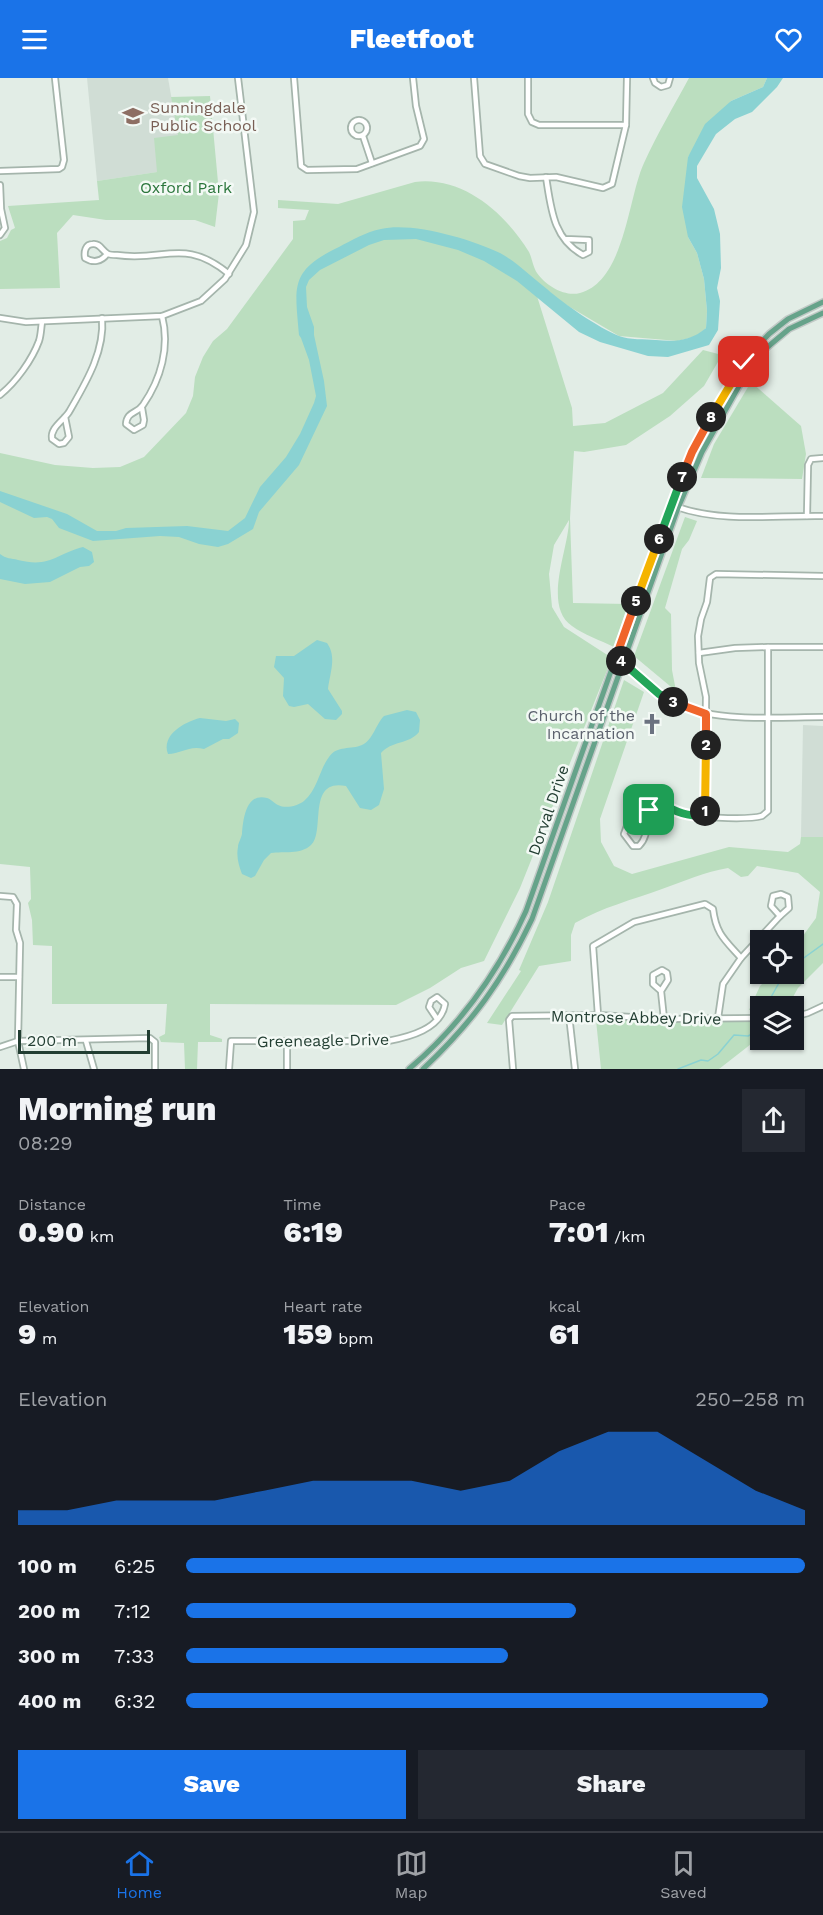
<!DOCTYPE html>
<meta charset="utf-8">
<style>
body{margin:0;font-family:"Work Sans",sans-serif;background:#242831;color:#f1f3f6;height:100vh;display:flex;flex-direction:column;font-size:22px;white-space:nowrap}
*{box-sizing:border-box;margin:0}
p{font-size:20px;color:#9ea1a6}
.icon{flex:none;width:33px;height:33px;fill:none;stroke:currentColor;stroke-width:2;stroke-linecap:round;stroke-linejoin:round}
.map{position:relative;height:991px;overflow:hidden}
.details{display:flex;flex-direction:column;background:#171b24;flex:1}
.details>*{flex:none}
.buttons{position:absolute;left:750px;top:852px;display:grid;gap:12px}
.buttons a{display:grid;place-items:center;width:54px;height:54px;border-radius:0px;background:#171b24;box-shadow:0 2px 4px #0004;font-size:30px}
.scale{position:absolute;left:18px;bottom:15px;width:132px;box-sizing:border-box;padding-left:6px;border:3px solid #223e32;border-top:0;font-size:16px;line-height:21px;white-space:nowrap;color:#223e32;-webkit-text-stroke:4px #f3f9f5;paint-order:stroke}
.pin{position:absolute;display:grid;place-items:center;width:51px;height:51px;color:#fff;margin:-26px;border-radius:12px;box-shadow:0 3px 9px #0006}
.km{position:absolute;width:30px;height:30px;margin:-15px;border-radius:50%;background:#222;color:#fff;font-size:16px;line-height:30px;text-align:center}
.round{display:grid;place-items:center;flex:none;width:63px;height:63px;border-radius:0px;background:#242831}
.headline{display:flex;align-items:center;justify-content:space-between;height:102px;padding:0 18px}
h1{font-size:33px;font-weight:800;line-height:45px}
.stats{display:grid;grid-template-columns:repeat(3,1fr);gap:9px;height:102px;padding:6px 18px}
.stats div{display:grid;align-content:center}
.stats b{font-size:30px;font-weight:800}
.stats small{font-size:16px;font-weight:400}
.stats p{font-size:16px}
.chart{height:168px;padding:12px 18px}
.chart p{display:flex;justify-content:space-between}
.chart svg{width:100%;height:108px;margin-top:6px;fill:#1a73e8;opacity:.7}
.primary-button{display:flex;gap:12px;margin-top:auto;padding:12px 18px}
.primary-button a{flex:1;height:69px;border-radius:0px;background:#1a73e8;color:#fff;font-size:24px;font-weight:800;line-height:69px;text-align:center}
.primary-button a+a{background:#242831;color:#f1f3f6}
ul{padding:0 18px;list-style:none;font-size:20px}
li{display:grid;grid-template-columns:96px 72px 1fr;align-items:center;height:45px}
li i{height:15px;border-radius:8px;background:#1a73e8}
header{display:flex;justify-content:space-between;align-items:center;height:78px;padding:0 18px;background:#1a73e8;color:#fff;font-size:27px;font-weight:800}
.tabs{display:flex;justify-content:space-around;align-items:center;height:84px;border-top:2px solid #363941;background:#171b24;font-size:16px;color:#9ea1a6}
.tabs a{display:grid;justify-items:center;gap:3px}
.tabs .active{color:#1a73e8}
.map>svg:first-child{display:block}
.built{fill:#d0ddd5}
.green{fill:#bbdebf}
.water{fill:#8ad2d2}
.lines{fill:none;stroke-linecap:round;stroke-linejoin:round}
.stream{stroke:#8ad2d2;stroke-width:1.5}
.minor-casing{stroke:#a5b5ac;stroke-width:8}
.major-casing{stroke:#c1c9c6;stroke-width:8}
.minor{stroke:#fff;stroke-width:4.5}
.major{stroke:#66a38a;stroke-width:5}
.split-1-casing{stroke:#fff;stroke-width:12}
.split-2-casing{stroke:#fff;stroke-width:12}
.split-3-casing{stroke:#fff;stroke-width:12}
.split-4-casing{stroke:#fff;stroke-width:12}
.split-5-casing{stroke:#fff;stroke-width:12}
.split-6-casing{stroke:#fff;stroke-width:12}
.split-7-casing{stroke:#fff;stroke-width:12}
.split-8-casing{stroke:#fff;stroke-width:12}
.split-9-casing{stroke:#fff;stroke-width:12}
.split-1{stroke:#22a559;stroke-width:8}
.split-2{stroke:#f5b400;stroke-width:8}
.split-3{stroke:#f0652b;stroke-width:8}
.split-4{stroke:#22a559;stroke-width:8}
.split-5{stroke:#f0652b;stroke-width:8}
.split-6{stroke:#f5b400;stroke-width:8}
.split-7{stroke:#22a559;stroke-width:8}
.split-8{stroke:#f0652b;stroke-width:8}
.split-9{stroke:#f5b400;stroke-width:8}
.labels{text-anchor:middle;stroke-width:5;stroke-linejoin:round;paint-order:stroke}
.education-label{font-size:16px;fill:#785e54;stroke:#f3f9f5;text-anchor:start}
.park-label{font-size:16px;fill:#2b763c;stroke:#f3f9f5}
.worship-label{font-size:16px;fill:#5b616d;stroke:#f3f9f5;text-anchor:end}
.street-label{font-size:16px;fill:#223e32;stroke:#f3f9f5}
</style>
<header><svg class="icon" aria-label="menu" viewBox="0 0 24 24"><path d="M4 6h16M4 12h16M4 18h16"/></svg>Fleetfoot<svg class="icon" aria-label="heart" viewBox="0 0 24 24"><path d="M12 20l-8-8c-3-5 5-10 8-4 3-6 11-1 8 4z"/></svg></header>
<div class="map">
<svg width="823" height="991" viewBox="0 0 823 991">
<rect width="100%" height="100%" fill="#e2ede6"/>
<!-- built -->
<g class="built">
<polygon points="87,0 168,0 178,57 157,94 97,103"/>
<polygon points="803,647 823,648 823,759 801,759"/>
</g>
<!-- green -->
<g class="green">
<path d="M689 0H767L763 9 731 23 688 79V159L697 175 704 201 707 233 706 250 697 258 678 263 619 258 563 225 531 199 572 330 573 348 605 345 663 315 703 272 722 277 704 308 670 338 626 367 584 374 574 373 570 440 573 525 628 526 614 569C600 562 584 557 572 548 542 527 569 471 569 442L554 467 549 496 552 529 564 549 612 580 520 810 484 883 461 890 430 910 396 927 210 926V957L222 961V964H198L197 991H185L184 965 161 964 159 959 165 956 167 926H52V868L33 867 32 842 28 825 31 821 30 789 0 786V375L55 387 93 390 120 389 144 379 186 335 193 318 195 299 203 279 213 263 227 251 293 161V143L305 142 309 132 278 130V122L338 126 415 104C463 98 505 135 529 174 532 180 533 189 537 195 546 208 565 219 580 215 625 203 628 119 644 85 657 56 674 28 689 0Z"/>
<polygon points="210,18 219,115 215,149 195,142 106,142 73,137 57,155 60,210 0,211 0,163 7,160 11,152 15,150 8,128 99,122 97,103 157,94 154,60 178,57 171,19"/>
<polygon points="751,304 801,348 806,376 802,401 701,400 714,366"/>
<polygon points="685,439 697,443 689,462 682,471 665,530 671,536 672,592 676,613 634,578"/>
<path d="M624 602 644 614 600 741 601 764 614 788 632 796 729 769 788 774 800 766 801 759H823V885L798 910 788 928H760V932H749L760 908 772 896H794V870L816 840 820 814 798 795 757 788 748 798 741 799 728 790C705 794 684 803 662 811 632 822 603 829 575 845L571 857V883L539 888 502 947 487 945 521 893 519 892 548 824Z"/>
<polygon points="596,942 750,943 760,946 760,959 719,991 601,991"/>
</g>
<!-- water -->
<g class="water">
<path d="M767 0H783L777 9 752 34 735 41 716 56 697 88V100L714 131 720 156 721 190 717 210 720 223 718 252 709 267 668 279 648 278 600 264 579 254 517 203 484 183 458 172 416 161 384 162 369 167 320 192 309 202 306 209 307 229 314 249V257L324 303 327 328 299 387 259 434 253 451 228 466 218 469 199 466 179 459 160 458 93 463 59 450 52 441 47 439 34 440 0 424V413L67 436 97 453H116L126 450 187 448 228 453 245 440 260 409 286 379 300 356 314 325 316 318 309 282 301 260 299 257C295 208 289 193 339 169 352 162 366 154 381 151 413 144 470 161 500 175 517 184 531 199 547 211 564 226 599 250 619 258 630 262 644 261 656 262 675 264 691 263 706 250L707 233 704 201 697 175 688 159 682 129 688 79 705 46 731 23 763 9Z"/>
<path d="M83 469 92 474 94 484 89 488 80 489 50 504 25 506 0 501V476C6 481 11 480 18 482 50 490 56 476 83 469Z"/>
<path d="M317 562 327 565C337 579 330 595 328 611L342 633V636L336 642 325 641 308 626 294 629 289 628 283 618 284 600 274 589 276 578H294Z"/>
<path d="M407 632 416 634 420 642 419 654C410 666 391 663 381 675L384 711 379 727 371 732 360 730 346 708C306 700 326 754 311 767 300 777 284 773 271 775L264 782 255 798 251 800 242 796C239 788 236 779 238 769 238 765 241 761 242 756 243 744 245 714 267 720 271 721 274 725 278 727 285 731 298 728 304 723 318 711 319 692 329 679 337 667 351 672 362 667 373 662 376 646 384 638Z"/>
<path d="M200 640 226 643 235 641 239 645 238 655 229 661H223L204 671C189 667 181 676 168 676 161 657 184 644 200 640Z"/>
</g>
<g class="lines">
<!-- stream -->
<g class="stream">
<polyline points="794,887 823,866"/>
<polyline points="766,928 784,896"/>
<polyline points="678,991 701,982 708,983 718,976 734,957 748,958 760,952"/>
</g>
<defs>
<g id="minor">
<polyline points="294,0 301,88 307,92 357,91 420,68 424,61 416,28 413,0"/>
<polyline points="474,0 480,78 485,86 519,98 530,100 556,99 603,110 612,106 626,47 627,0"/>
<polyline points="528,0 528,36 532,44 539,47 626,47"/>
<polyline points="653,0 655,5 661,9 668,7 670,0"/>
<circle cx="359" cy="50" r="8"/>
<polyline points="363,58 372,85"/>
<polyline points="0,93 59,91 62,89 64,82 55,0"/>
<path d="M546 99C551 130 553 161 583 177L589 174V162L565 161"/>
<polyline points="0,107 1,131 5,150 0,157"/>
<path d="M107 176C101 184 93 185 85 180 84 174 85 166 93 166 100 165 102 173 108 176 110 177 114 177 117 177 165 184 184 159 229 196"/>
<polyline points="0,240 26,244 162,238 201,223 225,201 246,167 254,134 238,0"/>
<path d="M0 317C16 304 32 282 39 263 41 257 41 250 42 244"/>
<path d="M142 330 144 342 143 347 134 352 126 346C127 333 137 336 143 327 161 301 170 269 162 238"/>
<path d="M65 339 69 359 64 365 59 366 52 361C50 350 63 343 69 334 85 306 105 274 102 240"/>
<path d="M677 429C723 445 775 437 823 438"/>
<polyline points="807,438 808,387 811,381 823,380"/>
<polyline points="699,575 735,570 768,569"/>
<path d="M616 579C633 594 650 611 669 622 711 646 776 639 823 639"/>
<path d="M662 725C638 732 654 753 639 768H633L624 756 639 716 644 711C656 715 663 727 674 733 688 740 747 742 762 738L768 733V569H823"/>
<polyline points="705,738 706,619 699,585 698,558 701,541 707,524 710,500 716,496 823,498"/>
<polygon points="781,816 788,819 789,830 780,838 771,828 773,818"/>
<polyline points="0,818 13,819 17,826 16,852 20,865 18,963 24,991"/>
<polyline points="0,899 19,899"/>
<polyline points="661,913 653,906 653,897 662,892 667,895 668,902 661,913 664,941"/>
<polyline points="569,937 575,991"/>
<path d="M598 937 593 868 634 844 705 826 713 831C716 856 725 862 741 880"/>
<polyline points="794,939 808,935 823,928"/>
<polyline points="718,940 723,906 741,880 780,838"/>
<polyline points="86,963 94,991"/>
<polyline points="0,969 18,963 150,960 155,964 155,991"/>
<path d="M229 991 231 963H388C409 959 441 951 445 926L437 919 431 923 429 929 437 941"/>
<polyline points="287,991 287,963"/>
<polyline points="513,991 509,942 512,938 598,937 664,941 760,940"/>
</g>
<g id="major">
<path d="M409 991C461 947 498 895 526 833L616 579 692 374 739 292 752 274 769 256 788 241 823 224"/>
<path d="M423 991C473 944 503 902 532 841L678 430 702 374 748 292 764 272 789 251 823 235"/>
</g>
</defs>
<!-- minor casing -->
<use href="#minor" class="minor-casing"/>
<!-- major casing -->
<use href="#major" class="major-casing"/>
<!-- minor -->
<use href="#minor" class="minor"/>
<!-- major -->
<use href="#major" class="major"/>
</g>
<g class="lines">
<defs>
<path id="split-1" d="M649 732 653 728 662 725C676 735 688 738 705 738V733"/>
<polyline id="split-2" points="705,733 706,667"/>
<polyline id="split-3" points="673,624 706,636 706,667"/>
<polyline id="split-4" points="621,583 659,616 673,624"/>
<polyline id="split-5" points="621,583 616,579 636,523"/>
<polyline id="split-6" points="636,523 659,461"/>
<polyline id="split-7" points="659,461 682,399"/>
<polyline id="split-8" points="682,399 692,374 711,339"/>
<polyline id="split-9" points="711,339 744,284"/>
</defs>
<!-- split-1 casing -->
<use href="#split-1" class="split-1-casing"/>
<!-- split-2 casing -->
<use href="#split-2" class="split-2-casing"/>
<!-- split-3 casing -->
<use href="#split-3" class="split-3-casing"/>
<!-- split-4 casing -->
<use href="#split-4" class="split-4-casing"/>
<!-- split-5 casing -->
<use href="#split-5" class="split-5-casing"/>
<!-- split-6 casing -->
<use href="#split-6" class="split-6-casing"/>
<!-- split-7 casing -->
<use href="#split-7" class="split-7-casing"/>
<!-- split-8 casing -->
<use href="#split-8" class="split-8-casing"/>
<!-- split-9 casing -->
<use href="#split-9" class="split-9-casing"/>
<!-- split-1 -->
<use href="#split-1" class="split-1"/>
<!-- split-2 -->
<use href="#split-2" class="split-2"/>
<!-- split-3 -->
<use href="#split-3" class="split-3"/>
<!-- split-4 -->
<use href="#split-4" class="split-4"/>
<!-- split-5 -->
<use href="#split-5" class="split-5"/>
<!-- split-6 -->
<use href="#split-6" class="split-6"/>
<!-- split-7 -->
<use href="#split-7" class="split-7"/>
<!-- split-8 -->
<use href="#split-8" class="split-8"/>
<!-- split-9 -->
<use href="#split-9" class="split-9"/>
</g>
<!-- icons -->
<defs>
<symbol id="school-bare" viewBox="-9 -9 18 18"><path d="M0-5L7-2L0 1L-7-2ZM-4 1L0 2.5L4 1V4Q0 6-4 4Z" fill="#8d6e63" stroke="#f3f9f5" stroke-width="2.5" paint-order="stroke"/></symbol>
<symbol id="church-bare" viewBox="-9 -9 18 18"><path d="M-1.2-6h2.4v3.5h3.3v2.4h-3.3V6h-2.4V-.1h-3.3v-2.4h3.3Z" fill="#6b7280" stroke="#f3f9f5" stroke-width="2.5" paint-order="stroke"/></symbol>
</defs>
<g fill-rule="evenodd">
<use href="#school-bare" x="118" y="23" width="30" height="30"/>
<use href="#church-bare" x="637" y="631" width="30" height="30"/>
</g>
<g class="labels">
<!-- education labels -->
<g class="education-label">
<text x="150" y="35">Sunningdale<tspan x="150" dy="18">Public School</tspan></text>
</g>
<!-- park labels -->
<g class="park-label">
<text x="186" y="115">Oxford Park</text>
</g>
<!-- worship labels -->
<g class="worship-label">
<text x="635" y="643">Church of the<tspan x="635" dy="18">Incarnation</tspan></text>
</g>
<!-- street labels -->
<g class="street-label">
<text transform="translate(548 732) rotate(-71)" y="6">Dorval Drive</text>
<text transform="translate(636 939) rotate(1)" y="6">Montrose Abbey Drive</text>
<text transform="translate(323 962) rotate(-1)" y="6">Greeneagle Drive</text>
</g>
</g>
</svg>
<div class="buttons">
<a><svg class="icon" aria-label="locate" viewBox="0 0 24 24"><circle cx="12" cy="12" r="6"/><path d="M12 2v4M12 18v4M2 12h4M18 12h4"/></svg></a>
<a><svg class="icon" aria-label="layers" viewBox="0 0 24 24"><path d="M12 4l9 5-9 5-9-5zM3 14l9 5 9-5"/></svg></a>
</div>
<div class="scale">200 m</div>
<div class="pin" style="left:649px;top:732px;background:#1e9e55"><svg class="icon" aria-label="arrive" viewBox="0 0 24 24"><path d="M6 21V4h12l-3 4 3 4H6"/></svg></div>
<div class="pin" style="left:744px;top:284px;background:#d93025"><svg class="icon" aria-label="check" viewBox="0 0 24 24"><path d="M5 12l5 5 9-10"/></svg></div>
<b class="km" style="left:705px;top:733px">1</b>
<b class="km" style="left:706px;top:667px">2</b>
<b class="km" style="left:673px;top:624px">3</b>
<b class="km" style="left:621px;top:583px">4</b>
<b class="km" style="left:636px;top:523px">5</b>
<b class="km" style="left:659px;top:461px">6</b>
<b class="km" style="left:682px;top:399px">7</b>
<b class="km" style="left:711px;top:339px">8</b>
</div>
<section class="details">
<div class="headline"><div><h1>Morning run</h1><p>08:29</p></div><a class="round"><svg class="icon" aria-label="share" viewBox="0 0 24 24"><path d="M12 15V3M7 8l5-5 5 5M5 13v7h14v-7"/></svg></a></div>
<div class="stats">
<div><p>Distance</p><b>0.90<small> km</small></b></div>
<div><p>Time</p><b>6:19</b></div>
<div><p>Pace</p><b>7:01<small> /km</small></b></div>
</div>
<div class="stats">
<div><p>Elevation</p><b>9<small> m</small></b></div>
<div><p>Heart rate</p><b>159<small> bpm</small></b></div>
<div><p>kcal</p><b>61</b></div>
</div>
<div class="chart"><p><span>Elevation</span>250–258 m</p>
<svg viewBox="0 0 160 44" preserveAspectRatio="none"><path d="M0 44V38L10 38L20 34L30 34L40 34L50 30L60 26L70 26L80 26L90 30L100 26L110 14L120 6L130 6L140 18L150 30L160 38V44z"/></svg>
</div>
<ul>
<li><b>100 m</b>6:25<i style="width:100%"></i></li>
<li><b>200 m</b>7:12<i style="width:63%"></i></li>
<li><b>300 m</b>7:33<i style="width:52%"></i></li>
<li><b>400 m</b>6:32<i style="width:94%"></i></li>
</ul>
<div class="primary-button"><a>Save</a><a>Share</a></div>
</section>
<nav class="tabs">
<a class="active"><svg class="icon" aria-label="home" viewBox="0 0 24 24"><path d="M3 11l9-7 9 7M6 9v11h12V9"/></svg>Home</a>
<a><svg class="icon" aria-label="map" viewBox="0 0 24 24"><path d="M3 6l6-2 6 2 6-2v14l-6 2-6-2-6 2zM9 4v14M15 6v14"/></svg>Map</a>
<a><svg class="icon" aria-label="saved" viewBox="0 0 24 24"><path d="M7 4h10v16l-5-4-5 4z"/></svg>Saved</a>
</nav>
